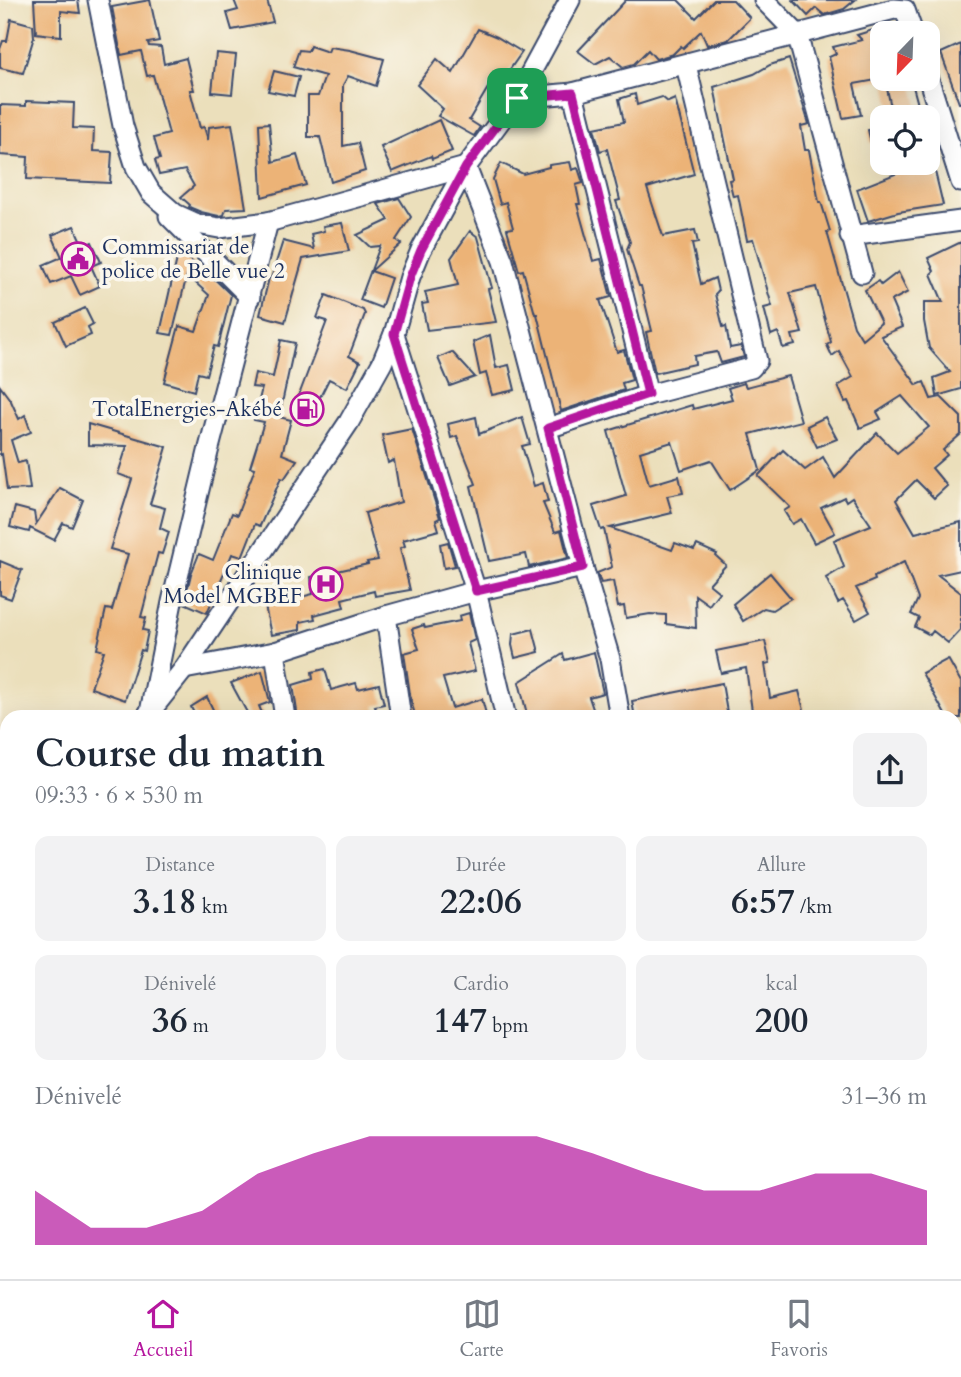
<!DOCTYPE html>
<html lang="fr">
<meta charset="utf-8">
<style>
body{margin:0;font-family:Cardo,serif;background:#f2f2f3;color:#1f2937;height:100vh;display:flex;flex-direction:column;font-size:26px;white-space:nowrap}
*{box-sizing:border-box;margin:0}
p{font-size:23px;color:#747a83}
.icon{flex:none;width:38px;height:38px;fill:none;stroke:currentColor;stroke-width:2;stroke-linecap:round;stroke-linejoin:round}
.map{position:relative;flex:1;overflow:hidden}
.drawer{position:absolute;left:0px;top:710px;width:962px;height:569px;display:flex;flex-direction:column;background:#fff;border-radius:21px 21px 0 0;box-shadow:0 7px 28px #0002}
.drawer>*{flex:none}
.needle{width:46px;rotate:203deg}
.buttons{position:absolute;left:870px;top:21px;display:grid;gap:14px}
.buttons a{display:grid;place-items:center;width:70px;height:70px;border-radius:14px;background:#fff;box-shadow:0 7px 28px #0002;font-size:35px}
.pin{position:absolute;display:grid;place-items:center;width:60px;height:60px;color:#fff;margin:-30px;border-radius:14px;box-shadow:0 4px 10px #0006}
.round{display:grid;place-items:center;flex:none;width:74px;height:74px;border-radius:14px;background:#f2f2f3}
.headline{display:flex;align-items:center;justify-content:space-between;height:119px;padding:0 35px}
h1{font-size:38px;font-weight:700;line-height:52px}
.metrics{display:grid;grid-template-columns:repeat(3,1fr);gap:10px;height:119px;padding:7px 35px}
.metrics div{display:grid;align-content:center;border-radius:14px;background:#f2f2f3;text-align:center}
.metrics b{font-size:35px;font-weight:700}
.metrics small{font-size:19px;font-weight:400}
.metrics p{font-size:19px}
.chart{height:196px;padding:14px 35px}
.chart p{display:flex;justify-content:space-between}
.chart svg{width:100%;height:126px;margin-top:7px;fill:#b5179e;opacity:.7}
.menu{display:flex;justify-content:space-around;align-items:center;height:98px;border-top:2px solid #e0e1e3;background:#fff;font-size:19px;color:#747a83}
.menu a{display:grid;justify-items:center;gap:4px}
.menu .active{color:#b5179e}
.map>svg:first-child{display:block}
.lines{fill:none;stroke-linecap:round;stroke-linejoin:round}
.stream{stroke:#58a3d0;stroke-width:4.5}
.building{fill:#ecb377}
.minor-casing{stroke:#3a496c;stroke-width:23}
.major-casing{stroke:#3a496c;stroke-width:28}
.minor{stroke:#fff;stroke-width:19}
.major{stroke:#ecc669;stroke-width:24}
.route-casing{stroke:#fff;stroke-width:14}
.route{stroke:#b5179e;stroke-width:9}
.labels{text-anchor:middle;stroke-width:7;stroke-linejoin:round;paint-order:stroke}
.poi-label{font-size:21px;fill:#1b2f5e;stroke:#fbf7ec;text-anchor:end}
</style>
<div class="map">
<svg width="961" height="1279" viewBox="0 0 961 1279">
<rect width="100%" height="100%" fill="#fbf7ec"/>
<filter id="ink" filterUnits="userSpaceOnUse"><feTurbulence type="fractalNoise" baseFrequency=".0143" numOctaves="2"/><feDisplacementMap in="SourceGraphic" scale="14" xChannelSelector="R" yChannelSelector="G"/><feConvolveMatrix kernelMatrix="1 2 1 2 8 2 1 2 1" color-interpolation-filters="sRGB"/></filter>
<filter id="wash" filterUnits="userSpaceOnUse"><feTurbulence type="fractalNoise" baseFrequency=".00686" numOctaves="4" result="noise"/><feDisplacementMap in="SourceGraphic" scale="28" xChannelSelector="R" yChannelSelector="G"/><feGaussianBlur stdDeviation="1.57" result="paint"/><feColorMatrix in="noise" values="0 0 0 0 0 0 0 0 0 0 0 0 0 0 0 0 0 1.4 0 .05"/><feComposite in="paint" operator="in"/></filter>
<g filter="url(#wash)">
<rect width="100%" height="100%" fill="#ebdfbb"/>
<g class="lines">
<!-- stream -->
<polyline class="stream" points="956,1020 961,1016"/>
</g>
<g id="blocks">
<!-- building -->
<g class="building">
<polygon points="34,0 78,0 80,13 61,11 61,36 36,33"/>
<polygon points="150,0 159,41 148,43 149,46 161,47 164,64 186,58 194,90 190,90 200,128 204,127 208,140 209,127 232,124 246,208 226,209 224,215 219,216 201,212 189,207 190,205 181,197 194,186 185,170 159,175 155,160 160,159 154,138 169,134 153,75 147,76 141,51 121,55 112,7"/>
<polygon points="234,0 267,0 273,22 232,30 227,13 238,10"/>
<polygon points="626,0 678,0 696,18 714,0 733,0 750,18 728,40 707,45 701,31 683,48 681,46 673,54 656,59 648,50 634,64 623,67 610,56 595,64 578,51"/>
<polygon points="793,0 855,0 844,9 824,15 816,8 808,16"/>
<polygon points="11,19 33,25 34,37 23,73 0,68 0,49 3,41 7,41"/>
<polygon points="882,27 882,79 854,84 861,115 843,118 829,57 836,54 833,47 862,40 857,35"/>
<polygon points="478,29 497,37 522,52 499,85 492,81 469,120 480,127 474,136 438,116 443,109 417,85 437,59 453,73"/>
<polygon points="961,44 961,103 959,103 941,53"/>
<polygon points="310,46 328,52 330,47 350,50 384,59 376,86 348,76 343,85 343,146 358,143 365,171 331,182 320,137 308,137 308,96 318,96 325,76 293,67 299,50 308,51"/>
<polygon points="216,53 236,55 232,94 212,92"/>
<polygon points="789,59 809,124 801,126 805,150 809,150 819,202 821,202 830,231 827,232 854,326 862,339 881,323 865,290 878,281 881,285 898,272 908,292 891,301 902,327 881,336 917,385 924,382 931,399 941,397 961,417 961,434 943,450 947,455 932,468 947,486 934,498 916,480 896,500 915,533 961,522 961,570 938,575 961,593 961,629 948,643 933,631 930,635 915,627 919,618 911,614 918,599 904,562 874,577 875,580 856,588 870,612 856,620 843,600 838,603 826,578 844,567 834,540 871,525 852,497 846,501 844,497 821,508 835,533 814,543 801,519 792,524 784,511 790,507 758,476 783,450 805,470 823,457 835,478 877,433 897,453 929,427 902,396 877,412 881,419 860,428 848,401 845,402 838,386 853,377 839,351 832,356 827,345 831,342 816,287 790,293 802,333 792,335 795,345 783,348 778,332 771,335 764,308 772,306 753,239 747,240 738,195 733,196 729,180 733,179 714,87 754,74 770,65"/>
<polygon points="274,71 299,77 294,96 268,91"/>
<polygon points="885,79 911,79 920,112 893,117"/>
<polygon points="635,94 637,105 662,97 668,102 675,99 694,174 647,188 663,236 695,230 698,243 692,244 701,284 715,278 718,291 715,294 723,327 726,326 730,348 741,346 744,357 721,363 717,352 694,356 695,364 655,373 646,332 652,331 641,286 639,286 627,249 630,242 616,201 620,200 607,149 600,151 594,128 624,122 619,99"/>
<polygon points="26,101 74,103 73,128 94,129 93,151 112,152 110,183 27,179 28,157 0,155 0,105 26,106"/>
<polygon points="439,120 452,151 432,159 431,156 392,172 381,147"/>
<polygon points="269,123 273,162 297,155 306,185 262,197 259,124"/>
<polygon points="882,128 882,142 871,143 868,130"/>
<polygon points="570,162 572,170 578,168 583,183 576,185 580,204 577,204 593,261 601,259 611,297 600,300 617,352 624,350 632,380 622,383 624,390 561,411 537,314 535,314 523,270 519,271 507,229 513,228 506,202 500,204 493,179 501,163 523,174 549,167 549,165"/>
<polygon points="895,163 933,163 943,205 898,212 868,221 857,189 898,173"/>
<polygon points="399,198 411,217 396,240 401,244 371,271 391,278 381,308 360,300 380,246 370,247 357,235 389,220 378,204"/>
<polygon points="342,223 349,251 303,259 285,322 260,315 269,278 271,278 283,241 314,249 311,234 324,231 323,226"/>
<polygon points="74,226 83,246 92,242 101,262 91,266 100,286 80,295 71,276 51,284 43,265 62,257 52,235"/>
<polygon points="470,231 478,237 492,288 488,289 496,322 427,330 422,304 428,303 425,292 458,285 451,258"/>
<polygon points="961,242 961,389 937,396 934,378 950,372 929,348 924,321 924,302 943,302 931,274 934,271 928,258"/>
<polygon points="179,250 200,269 202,267 231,295 218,347 214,346 206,375 198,373 194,391 164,382 179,326 196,331 209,295 187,275 172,335 160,333"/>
<polygon points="326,295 363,310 365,314 349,356 360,362 347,388 329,379 316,405 318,407 309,421 293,411 327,321 317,318"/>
<polygon points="85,308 93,324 88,327 91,335 66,346 55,322"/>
<polygon points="490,335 496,368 509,365 515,390 492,395 486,373 480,375 473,342"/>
<polygon points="281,340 295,343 279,417 291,420 282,454 297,460 284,479 281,478 260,526 255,524 242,557 232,554 207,613 184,603 191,574 199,554 213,560 232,513 237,515 255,468 250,467 264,422 254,420 262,388 252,387 255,373 273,377"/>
<polygon points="452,352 475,377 450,386 438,358"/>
<polygon points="788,376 801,421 750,434 760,470 730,490 711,460 681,470 672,442 640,452 649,485 679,476 683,493 667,496 672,513 610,528 672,550 675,543 694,550 697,545 717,554 716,556 726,565 709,584 719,592 709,605 695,595 696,628 666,624 666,615 650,614 626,618 624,606 618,607 613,581 601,583 597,573 612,567 604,529 601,530 593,506 626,496 608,431 692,405 693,409 732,399 728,388 744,383 746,387"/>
<polygon points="0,386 11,401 19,419 25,415 31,432 11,440 18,463 26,461 30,489 7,490 2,454 0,455"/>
<polygon points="476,417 479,434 522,417 530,444 522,446 534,486 543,483 548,502 543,503 555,532 561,530 568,558 529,567 526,554 489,561 471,486 476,484 457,436 451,438 448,424"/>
<polygon points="825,417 837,439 817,447 807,426"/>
<polygon points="88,424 167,447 150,504 165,508 160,528 169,532 162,554 158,553 141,617 146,618 143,630 148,631 144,651 141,650 125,700 91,688 104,651 97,649 106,609 112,610 128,554 110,549 132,479 118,474 127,446 88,445"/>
<polygon points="412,429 440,518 436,520 439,530 403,540 405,546 400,548 410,590 375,596 374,591 342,599 344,607 314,615 315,619 300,622 300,630 271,635 265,606 313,594 311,577 368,564 367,562 378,560 365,513 401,502 394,460 388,463 382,435"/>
<polygon points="60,488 83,500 72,527 63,523 54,540 30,528 29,532 10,527 15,507 34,512 36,524"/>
<polygon points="448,542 455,566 444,568 440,544"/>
<polygon points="0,561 22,570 11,599 0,595"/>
<polygon points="770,573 791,598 772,610 764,608 743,621 733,604"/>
<polygon points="469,613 475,640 468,643 475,671 443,678 452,708 482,699 487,718 416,718 411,701 404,653 419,649 412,629 424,625 425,628 460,621 459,616"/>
<polygon points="533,629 539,652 515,658 512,645 513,634"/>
<polygon points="765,641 770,663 765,664 770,698 799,691 806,718 753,718 746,668 721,673 716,651"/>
<polygon points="594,652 603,693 589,697 596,718 528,718 519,682 563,654 565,660"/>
<polygon points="948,659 961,682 961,718 947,718 922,673"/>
<polygon points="325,669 331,690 356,683 358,689 379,684 384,704 375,706 379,718 347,718 346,713 322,718 298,718 293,685 313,679 312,672"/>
<polygon points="262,671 270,702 259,706 264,718 250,718 231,683"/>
<polygon points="722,683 728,718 635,718 632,701"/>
<polygon points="207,697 217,718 196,718 191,707"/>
</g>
</g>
</g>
<g filter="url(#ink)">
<use href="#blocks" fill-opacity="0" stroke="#3a496c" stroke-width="2"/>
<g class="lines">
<defs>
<g id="minor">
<polyline points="98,0 123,126 136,167 151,193 175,214 197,224 219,228 268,222 466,167 503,261 583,567 610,659 620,718"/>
<polyline points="764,0 797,34 862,273"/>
<polyline points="928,77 961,182"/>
<polyline points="573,93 648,395"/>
<polyline points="517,98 573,93 894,9 905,10 913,33"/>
<polyline points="169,216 250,297"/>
<polyline points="850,236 961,221"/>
<polyline points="394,334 476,591 506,718"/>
<polyline points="548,428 648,395 751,368 757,361 686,65"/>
<polyline points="386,616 401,718"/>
<polyline points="275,652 285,718"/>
<polyline points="184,669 275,652 386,616 476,591 583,567"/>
<polyline points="151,707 172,602 208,452 268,222"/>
<polyline points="145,718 184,669 349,422 382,363 394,334 410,277 421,250 466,167 517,98 570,0"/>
<polyline points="0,837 7,834"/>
<polyline points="956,1008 961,1005"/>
<polyline points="392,1272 392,1279"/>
</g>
<g id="major">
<polyline points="956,833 961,833"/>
<polyline points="0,889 7,889"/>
</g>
</defs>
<!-- minor casing -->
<use href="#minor" class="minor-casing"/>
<!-- major casing -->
<use href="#major" class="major-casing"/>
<!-- minor -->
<use href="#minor" class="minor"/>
<!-- major -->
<use href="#major" class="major"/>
</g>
</g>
<g class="lines" filter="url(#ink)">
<defs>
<polygon id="route" points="573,93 648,394 548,428 583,567 476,591 394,334 410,277 421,250 466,167 517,98"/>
</defs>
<!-- route casing -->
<use href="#route" class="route-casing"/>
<!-- route -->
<use href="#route" class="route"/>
</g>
<!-- icons -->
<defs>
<symbol id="civic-ring" viewBox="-11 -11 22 22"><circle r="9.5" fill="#fbf7ec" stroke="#b5179e" stroke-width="1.5"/><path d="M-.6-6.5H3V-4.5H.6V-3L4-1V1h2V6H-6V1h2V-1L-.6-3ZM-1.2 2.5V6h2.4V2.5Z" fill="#b5179e"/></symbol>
<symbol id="fuel-ring" viewBox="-11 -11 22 22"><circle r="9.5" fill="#fbf7ec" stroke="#b5179e" stroke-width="1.5"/><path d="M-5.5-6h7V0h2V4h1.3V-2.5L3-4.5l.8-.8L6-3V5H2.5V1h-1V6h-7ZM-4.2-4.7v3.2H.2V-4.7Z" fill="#b5179e"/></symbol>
<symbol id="hospital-ring" viewBox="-11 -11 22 22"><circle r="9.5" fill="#fbf7ec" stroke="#b5179e" stroke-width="1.5"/><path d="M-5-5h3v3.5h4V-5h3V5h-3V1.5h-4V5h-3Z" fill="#b5179e"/></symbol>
</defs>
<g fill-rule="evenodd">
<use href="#civic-ring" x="59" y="240" width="38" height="38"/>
<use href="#fuel-ring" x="288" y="390" width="38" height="38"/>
<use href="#hospital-ring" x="307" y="565" width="38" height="38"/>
</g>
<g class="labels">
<!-- poi labels -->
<g class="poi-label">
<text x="102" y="254" text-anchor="start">Commissariat de<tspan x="102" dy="24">police de Belle vue 2</tspan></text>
<text x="282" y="416">TotalEnergies-Akébé</text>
<text x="302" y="579">Clinique<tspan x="302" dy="24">Model MGBEF</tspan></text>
</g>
</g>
</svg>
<div class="buttons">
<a><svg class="needle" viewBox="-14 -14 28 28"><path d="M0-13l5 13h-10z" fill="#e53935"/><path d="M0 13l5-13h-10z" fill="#747a83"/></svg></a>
<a><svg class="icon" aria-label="locate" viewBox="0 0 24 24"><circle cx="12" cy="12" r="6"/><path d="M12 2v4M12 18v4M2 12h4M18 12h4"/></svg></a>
</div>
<div class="pin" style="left:517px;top:98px;background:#1e9e55"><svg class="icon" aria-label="arrive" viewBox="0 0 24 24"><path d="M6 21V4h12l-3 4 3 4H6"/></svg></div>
<section class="drawer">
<div class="headline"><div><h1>Course du matin</h1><p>09:33 · 6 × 530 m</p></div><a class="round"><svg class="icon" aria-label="share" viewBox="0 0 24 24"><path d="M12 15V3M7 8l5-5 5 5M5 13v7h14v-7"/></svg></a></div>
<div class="metrics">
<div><p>Distance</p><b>3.18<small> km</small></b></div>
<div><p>Durée</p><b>22:06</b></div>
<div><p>Allure</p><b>6:57<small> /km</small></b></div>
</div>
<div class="metrics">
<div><p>Dénivelé</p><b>36<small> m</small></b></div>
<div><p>Cardio</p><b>147<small> bpm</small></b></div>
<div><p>kcal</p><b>200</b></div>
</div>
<div class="chart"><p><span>Dénivelé</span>31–36 m</p>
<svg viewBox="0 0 160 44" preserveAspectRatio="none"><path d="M0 44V25L10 38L20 38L30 32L40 19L50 12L60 6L70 6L80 6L90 6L100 12L110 19L120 25L130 25L140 19L150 19L160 25V44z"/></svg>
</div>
</section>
</div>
<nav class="menu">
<a class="active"><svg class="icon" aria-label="home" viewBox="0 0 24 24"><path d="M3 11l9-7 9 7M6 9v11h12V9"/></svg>Accueil</a>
<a><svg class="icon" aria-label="map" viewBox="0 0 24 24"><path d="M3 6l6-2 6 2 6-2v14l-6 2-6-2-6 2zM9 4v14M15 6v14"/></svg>Carte</a>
<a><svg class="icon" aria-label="saved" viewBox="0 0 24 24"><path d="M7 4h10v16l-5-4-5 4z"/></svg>Favoris</a>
</nav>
